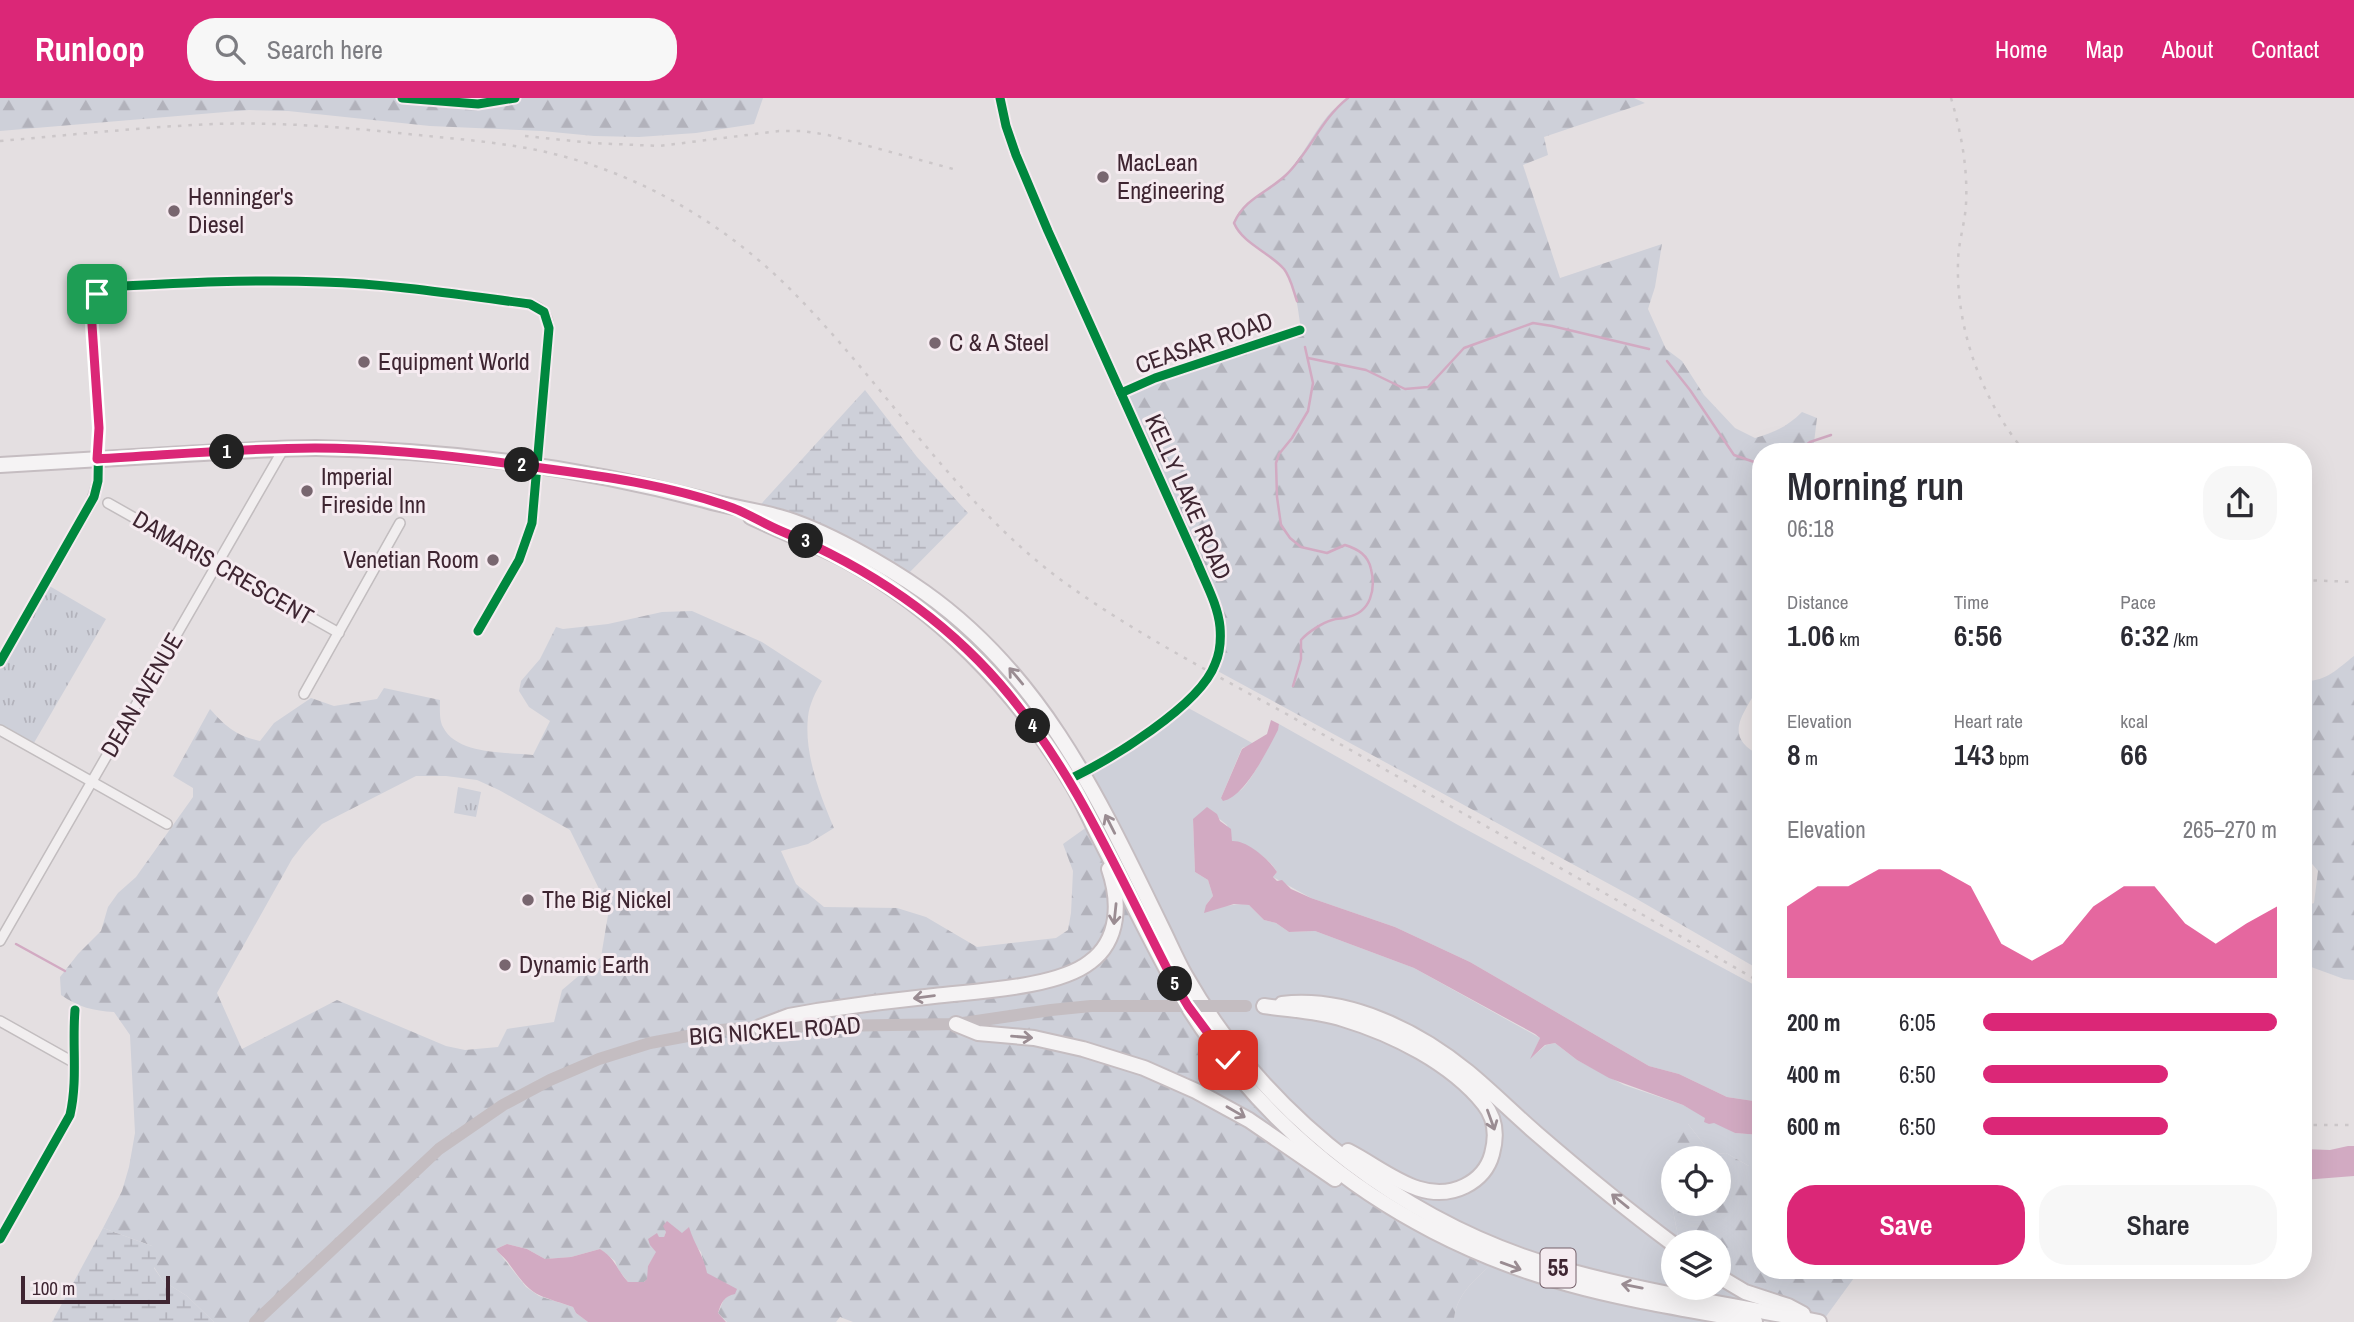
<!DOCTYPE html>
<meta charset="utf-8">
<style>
body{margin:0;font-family:"Archivo Narrow",sans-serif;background:#f7f7f7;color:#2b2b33;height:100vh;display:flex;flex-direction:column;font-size:26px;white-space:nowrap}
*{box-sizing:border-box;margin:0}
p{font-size:23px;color:#7c7c81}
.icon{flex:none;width:38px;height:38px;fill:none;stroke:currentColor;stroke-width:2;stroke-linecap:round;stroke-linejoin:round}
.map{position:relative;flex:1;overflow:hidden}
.sheet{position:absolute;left:1752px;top:345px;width:560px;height:836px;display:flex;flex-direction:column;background:#fff;border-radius:28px;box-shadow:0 7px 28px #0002}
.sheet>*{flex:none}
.buttons{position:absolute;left:1661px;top:1048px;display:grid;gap:14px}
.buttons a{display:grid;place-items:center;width:70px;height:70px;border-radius:50%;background:#fff;box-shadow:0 7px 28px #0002;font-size:35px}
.scale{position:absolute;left:21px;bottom:18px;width:149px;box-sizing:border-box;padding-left:7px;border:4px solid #3e2531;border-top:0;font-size:19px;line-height:24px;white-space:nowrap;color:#3e2531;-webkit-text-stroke:5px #f5ebf0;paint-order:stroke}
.pin{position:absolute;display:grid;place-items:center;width:60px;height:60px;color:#fff;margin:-30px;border-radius:14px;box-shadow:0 4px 10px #0006}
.km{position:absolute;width:35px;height:35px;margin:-18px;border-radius:50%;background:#222;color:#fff;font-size:19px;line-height:35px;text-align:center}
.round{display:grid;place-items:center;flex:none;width:74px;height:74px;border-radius:28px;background:#f7f7f7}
.headline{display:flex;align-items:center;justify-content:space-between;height:119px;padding:0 35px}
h1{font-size:38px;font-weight:600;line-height:52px}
.figures{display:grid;grid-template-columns:repeat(3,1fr);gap:10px;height:119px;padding:7px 35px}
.figures div{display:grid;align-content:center}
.figures b{font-size:30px;font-weight:600}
.figures small{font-size:19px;font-weight:400}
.figures p{font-size:19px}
.chart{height:196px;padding:14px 35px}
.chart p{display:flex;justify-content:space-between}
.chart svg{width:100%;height:126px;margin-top:7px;fill:#db2777;opacity:.7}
.button{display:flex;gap:14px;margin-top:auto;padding:14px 35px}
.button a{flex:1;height:80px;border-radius:28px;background:#db2777;color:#fff;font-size:28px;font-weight:600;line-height:80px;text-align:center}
.button a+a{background:#f7f7f7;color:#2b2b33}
ul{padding:0 35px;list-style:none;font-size:23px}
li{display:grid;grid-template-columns:112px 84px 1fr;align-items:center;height:52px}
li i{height:18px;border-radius:9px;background:#db2777}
header{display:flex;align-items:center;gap:42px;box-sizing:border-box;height:98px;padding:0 35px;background:#db2777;color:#fff}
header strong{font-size:33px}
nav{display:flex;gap:38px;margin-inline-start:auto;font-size:24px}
.search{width:490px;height:63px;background:#f7f7f7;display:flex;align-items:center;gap:18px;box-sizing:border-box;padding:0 24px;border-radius:28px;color:#7c7c81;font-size:26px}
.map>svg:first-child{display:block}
.grass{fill:#ced0d9}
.forest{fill:url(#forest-firs);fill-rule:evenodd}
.wetland{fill:url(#wetland-marsh)}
.park{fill:url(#park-tufts)}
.water{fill:#d2aac2}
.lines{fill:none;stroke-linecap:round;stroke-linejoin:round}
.stream{stroke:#d2aac2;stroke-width:2.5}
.street-casing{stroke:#c2bdbf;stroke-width:12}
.primary-casing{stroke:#c5bdc1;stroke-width:18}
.street{stroke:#f1eeef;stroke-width:9}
.secondary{stroke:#c4bdc1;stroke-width:12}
.primary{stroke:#f5f3f4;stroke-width:14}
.rail{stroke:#ccc7c9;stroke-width:2.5;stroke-dasharray:3.5 7;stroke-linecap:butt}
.secondary-bridge{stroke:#c4bdc1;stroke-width:12}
.cycleway-casing{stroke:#f5ebf0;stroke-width:13}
.cycleway{stroke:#00873e;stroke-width:9}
.oneway{stroke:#9a8c92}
.route-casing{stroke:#fff;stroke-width:14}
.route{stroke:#db2777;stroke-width:9}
.poi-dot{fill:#78666f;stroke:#f5ebf0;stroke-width:2.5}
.labels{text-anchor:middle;stroke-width:6;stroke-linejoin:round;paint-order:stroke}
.shield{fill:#f5ebf0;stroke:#75606a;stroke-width:2}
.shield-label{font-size:23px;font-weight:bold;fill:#3e2531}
.poi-label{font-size:24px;fill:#3e2531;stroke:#f5ebf0;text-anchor:start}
.street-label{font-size:24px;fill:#3e2531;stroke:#f5ebf0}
</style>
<header>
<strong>Runloop</strong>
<div class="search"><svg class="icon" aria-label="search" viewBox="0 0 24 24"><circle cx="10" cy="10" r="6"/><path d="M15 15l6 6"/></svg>Search here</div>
<nav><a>Home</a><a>Map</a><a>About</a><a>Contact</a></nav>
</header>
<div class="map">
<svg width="2354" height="1224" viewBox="0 0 2354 1224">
<defs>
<pattern id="forest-firs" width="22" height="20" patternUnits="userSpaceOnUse" patternTransform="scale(1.75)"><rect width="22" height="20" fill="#ced0d9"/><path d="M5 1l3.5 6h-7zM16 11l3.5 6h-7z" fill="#b2b2bb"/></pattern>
<pattern id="wetland-marsh" width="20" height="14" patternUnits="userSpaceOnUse" patternTransform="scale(1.75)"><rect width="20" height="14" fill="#ced0d9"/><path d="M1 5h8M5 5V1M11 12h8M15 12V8" fill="none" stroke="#b2b2bb"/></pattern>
<pattern id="park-tufts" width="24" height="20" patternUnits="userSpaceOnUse" patternTransform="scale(1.75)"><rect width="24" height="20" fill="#ced0d9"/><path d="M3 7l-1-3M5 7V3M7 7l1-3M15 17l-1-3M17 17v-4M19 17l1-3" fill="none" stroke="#b2b2bb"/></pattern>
</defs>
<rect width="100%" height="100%" fill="#e4dfe1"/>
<!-- grass -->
<g class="grass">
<path d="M1181 606 1254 646 1242 650 1221 700C1229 698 1236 696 1242 691 1251 683 1276 638 1279 626L1458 727 1760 890V1004L1727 999 1679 976 1649 968 1470 864 1395 829 1311 800 1273 779 1277 774C1267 757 1251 750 1232 743L1227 727 1217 719 1193 721 1195 774 1208 782 1213 798 1206 807C1221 812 1234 804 1249 807L1264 822 1276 825 1289 834 1315 833 1414 870 1540 940 1532 959 1546 947 1555 945 1577 962 1624 987 1683 1007 1735 1035 1760 1037V1068H1749L1726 1055 1717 1056 1706 1049 1688 1026 1672 1049 1676 1054V1060H1673L1672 1107 1679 1144H1673V1190H1718L1719 1179 1813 1222 1613 1183 1444 1124 1304 1027 1215 922 1084 673Z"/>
<path d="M1495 1163 1751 1224H1454C1455 1196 1476 1181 1495 1163Z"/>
</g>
<!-- forest -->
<g class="forest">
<polygon points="0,0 763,0 754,26 696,35 639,39 594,38 542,33 430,28 288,13 249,12 0,33"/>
<path d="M1348 0H1634L1645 5 1544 39 1548 57 1523 67 1560 180 1662 146 1655 189 1648 211 1666 251 1682 263 1704 297 1735 330 1755 340C1774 335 1788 328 1802 314L1817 320 1813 353 1760 354C1760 384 1760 415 1760 446 1760 459 1757 469 1760 482 1764 497 1756 511 1760 525 1760 538 1764 575 1760 585 1749 611 1718 637 1760 657V872L1635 800 1212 570 1220 530 1120 295 1301 231C1298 214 1297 193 1288 177 1275 155 1243 149 1233 125 1245 99 1262 98 1281 81 1302 62 1312 35 1331 14 1336 9 1342 5 1348 0Z"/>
<path d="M692 513 762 544 822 583C816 593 809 607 808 619 804 656 820 697 834 730L808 746 781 753 796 786 824 809 897 810 926 819 977 849 1056 840 1068 832 1071 815 1073 773 1063 746 1091 726 1214 946 1337 1073 1495 1163C1476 1181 1455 1196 1454 1224H853L840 1219 836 1224H727L718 1215 724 1201 730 1197 706 1175 701 1154 696 1148 688 1130 682 1136 678 1133 666 1134 664 1139H659L655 1150 657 1154 648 1168V1181L644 1184H628L618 1171 615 1163 600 1151 571 1159 545 1161 527 1151 507 1146 496 1151 526 1189 539 1198 573 1209 576 1215 588 1224H214L187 1198 163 1183 154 1169 152 1148 103 1130 122 1093 129 1069 135 1035 130 937 114 914C93 913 79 909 61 897L60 879 78 856 101 833 108 809 118 795 136 779 193 699V690L173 678 210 611C226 629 237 638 260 643L274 625 311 600 334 608 377 601 384 590 440 602C440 610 439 622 443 629 457 657 506 654 533 657L550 623 529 609 519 593 521 583 540 561 556 529 563 531 608 526 662 514ZM416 678H446L477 682 499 692 570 732 609 811 601 859 562 892 554 924 507 931 498 949 465 952 446 948 337 902 242 951 217 895 292 761 305 744 322 726Z"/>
<path d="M2354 558V882L2344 881 2303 866V809L2314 805 2318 773 2303 755V583C2326 584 2337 571 2354 558Z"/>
<path d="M1688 1026 1706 1049 1717 1056 1726 1055 1749 1068H1760V1172L1859 1173 1822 1224 1719 1179 1718 1144H1679L1672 1107 1673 1087V1106H1718V1060H1676V1054L1667 1046C1670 1033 1674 1026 1688 1026Z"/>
</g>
<!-- wetland -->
<g class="wetland">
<polygon points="865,292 917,359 968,415 904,480 753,415"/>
<polygon points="103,1130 152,1148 159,1158 154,1170 163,1183 187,1198 214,1224 52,1224"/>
</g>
<!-- park -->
<g class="park">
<polygon points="46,486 106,521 31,650 0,633 0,566"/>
<polygon points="458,689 481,694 476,719 454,715"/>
</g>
<!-- water -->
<g class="water">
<path d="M1271 622 1279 626 1278 632C1268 651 1245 699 1223 703L1221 700 1242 651 1267 636Z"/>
<path d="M1207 709 1217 716 1220 723 1231 731 1232 743C1247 742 1270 762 1277 774L1273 779 1277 783 1282 782 1291 791 1311 800 1395 829 1470 864 1649 968 1679 976 1727 999 1760 1004V1037L1735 1035 1714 1025 1709 1026 1704 1024 1705 1020 1683 1007 1609 980 1577 962 1555 945 1545 947 1530 961 1540 940 1535 936 1414 870 1315 833 1289 834 1276 825 1264 822 1249 807 1234 806 1204 815 1206 807 1213 798 1208 782 1195 774 1193 721Z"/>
<polygon points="2348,1048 2354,1048 2354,1078 2303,1082 2303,1051 2330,1052"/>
<path d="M667 1123 682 1135 689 1129C694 1146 704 1158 707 1175L737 1191 735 1196C724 1198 721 1205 718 1215L726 1224H588L576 1215 573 1209C532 1195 533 1199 507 1163 503 1158 499 1156 496 1151L507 1146 527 1151 545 1161 571 1159 600 1151C616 1161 616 1171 628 1184H644L647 1181 648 1168 656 1154 650 1147 648 1141 657 1135 659 1139H664L666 1134 663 1128Z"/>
</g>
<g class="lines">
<!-- stream -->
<g class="stream">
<path d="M1297 203C1293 192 1291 180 1284 171 1269 154 1243 146 1234 125 1245 100 1267 95 1286 77 1310 54 1321 21 1348 0"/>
<polyline points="1308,260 1366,272 1405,291 1428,289 1464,250 1533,225 1552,228 1649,251"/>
<polyline points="1667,263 1690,292 1734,357 1760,366"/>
<polyline points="1797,354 1810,344 1831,337"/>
<path d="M1293 588 1301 561V542C1308 534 1322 525 1332 522 1338 520 1343 521 1348 519 1371 514 1376 491 1371 471 1368 457 1358 451 1345 447L1327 455 1301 449 1290 440 1281 427 1277 399 1276 365 1279 356 1292 340 1308 313 1313 285 1305 249"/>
<polyline points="16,846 65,873"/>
</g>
<defs>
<g id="street">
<polyline points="1121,295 1155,280 1300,232"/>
<path d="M98 361 99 330 91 212 97 196 109 189C181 185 252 181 323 184 393 186 461 197 530 206 544 211 547 216 549 230L532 425 519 462 478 533"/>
<polyline points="108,405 339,535"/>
<polyline points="304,596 400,425"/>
<polyline points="0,632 167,726"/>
<polyline points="0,843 284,350"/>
<polyline points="0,923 73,964"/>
<path d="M0 1141 70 1017C78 982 72 947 75 912"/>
</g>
<g id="primary">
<path d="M0 367C62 363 123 360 185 356 229 354 272 350 316 350 446 352 579 369 705 402 729 409 755 412 779 419 823 431 887 468 924 494 1043 578 1099 701 1161 828 1169 844 1176 861 1185 877 1268 1023 1412 1131 1573 1174 1654 1196 1737 1208 1819 1224"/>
<path d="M751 419C782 434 814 445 844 461 938 512 1014 590 1069 681 1080 698 1088 717 1097 735 1124 787 1149 841 1178 892 1212 951 1260 1008 1312 1052 1385 1115 1477 1161 1569 1186 1630 1203 1693 1212 1755 1224"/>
<path d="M1282 906C1348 898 1418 933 1468 974 1491 993 1513 1015 1536 1035 1580 1073 1626 1111 1673 1146"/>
<path d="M1264 908C1290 912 1318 913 1343 921 1393 936 1451 965 1484 1006 1496 1021 1497 1038 1492 1056 1488 1071 1479 1081 1465 1088 1423 1109 1384 1071 1348 1053"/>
<polyline points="956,926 978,935 1034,940 1083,951 1144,970 1196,993 1249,1022 1335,1081"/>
<path d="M760 929 789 918 817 913C856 907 895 902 934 898 976 893 1057 890 1090 864 1120 842 1120 803 1109 771"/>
<polyline points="1718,1178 1745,1194 1788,1208 1803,1216"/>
</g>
</defs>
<!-- street casing -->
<use href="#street" class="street-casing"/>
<!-- primary casing -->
<use href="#primary" class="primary-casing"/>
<!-- street -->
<use href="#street" class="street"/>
<!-- secondary -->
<g class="secondary">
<path d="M1000 0 1006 28 1016 57 1048 133 1197 464C1205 484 1218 507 1220 529 1221 541 1220 555 1215 566 1200 606 1113 659 1075 679"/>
<polyline points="0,564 91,405 98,383 98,361"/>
<polyline points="255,1224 439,1051 503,1007 550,982 599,961 650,945 720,932 760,929 956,926 1051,912 1091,908 1136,908"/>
</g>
<!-- primary -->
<use href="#primary" class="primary"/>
<!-- rail -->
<g class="rail">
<path d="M1951 0C1961 34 1968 70 1966 106 1965 126 1958 145 1958 165 1956 231 1982 303 2025 354"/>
<polyline points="525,38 592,45 659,48 779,33 803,33 828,37 957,72"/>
<path d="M0 43C71 37 143 29 214 26 279 24 344 29 408 36 456 41 504 44 550 55 640 76 723 125 788 189 885 285 956 407 1068 487 1145 542 1232 585 1315 632 1464 716 1613 799 1760 884"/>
<polyline points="2303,482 2354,484"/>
<polyline points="2303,1027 2354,1027"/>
</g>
<!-- secondary-bridge -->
<polyline class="secondary-bridge" points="1136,908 1246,908"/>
<defs>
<g id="cycleway">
<polyline points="402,0 478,6 515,0"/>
<path d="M1000 0 1006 28 1016 57 1048 133 1197 464C1205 484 1218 507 1220 529 1221 541 1220 555 1215 566 1200 608 1109 662 1070 681"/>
<polyline points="1121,295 1155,280 1300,232"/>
<path d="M0 564 94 399 98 383 99 330 91 212 97 196 109 189C181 185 252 181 323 184 393 186 461 197 530 206L544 214 549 230 532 425 519 462 478 533"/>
<path d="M0 1141 70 1017C78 982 72 947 75 912"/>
</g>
</defs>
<!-- cycleway casing -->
<use href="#cycleway" class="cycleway-casing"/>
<!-- cycleway -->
<use href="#cycleway" class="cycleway"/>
</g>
<!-- one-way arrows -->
<defs><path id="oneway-shaft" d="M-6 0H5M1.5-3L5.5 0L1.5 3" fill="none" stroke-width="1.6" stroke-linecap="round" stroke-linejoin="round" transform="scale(1.75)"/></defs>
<g class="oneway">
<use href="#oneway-shaft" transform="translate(1016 578) rotate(-130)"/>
<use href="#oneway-shaft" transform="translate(1110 726) rotate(-117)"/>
<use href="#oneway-shaft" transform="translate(1115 816) rotate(96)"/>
<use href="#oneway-shaft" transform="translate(924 899) rotate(173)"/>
<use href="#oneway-shaft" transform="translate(1022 939) rotate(5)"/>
<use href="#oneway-shaft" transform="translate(1236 1014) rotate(30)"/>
<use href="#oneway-shaft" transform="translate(1491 1022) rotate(70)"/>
<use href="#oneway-shaft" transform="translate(1620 1103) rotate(-141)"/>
<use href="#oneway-shaft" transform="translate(1511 1168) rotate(20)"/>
<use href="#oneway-shaft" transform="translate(1632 1188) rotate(-169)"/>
</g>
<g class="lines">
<defs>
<path id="route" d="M97 196 91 212 99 330 97 361C170 357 243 350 315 350 385 350 457 358 526 368 594 377 667 386 733 410 749 416 764 426 781 433 865 468 940 517 1000 586 1077 675 1122 785 1176 888L1188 908 1228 962"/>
</defs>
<!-- route casing -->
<use href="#route" class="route-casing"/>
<!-- route -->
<use href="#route" class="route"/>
</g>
<!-- markers -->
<g class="poi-dot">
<circle cx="1103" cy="79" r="7"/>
<circle cx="174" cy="113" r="7"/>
<circle cx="935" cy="245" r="7"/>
<circle cx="364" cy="264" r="7"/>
<circle cx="307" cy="393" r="7"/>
<circle cx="493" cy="462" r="7"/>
<circle cx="528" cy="802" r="7"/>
<circle cx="505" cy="867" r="7"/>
</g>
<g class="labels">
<!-- shield labels -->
<rect class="shield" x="1540.5" y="1150.5" width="35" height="39" rx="5"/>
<g class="shield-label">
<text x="1558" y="1178">55</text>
</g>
<!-- poi labels -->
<g class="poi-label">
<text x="1117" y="73">MacLean<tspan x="1117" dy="28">Engineering</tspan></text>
<text x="188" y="107">Henninger's<tspan x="188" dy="28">Diesel</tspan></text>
<text x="949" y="253">C &amp; A Steel</text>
<text x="378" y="272">Equipment World</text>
<text x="321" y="387">Imperial<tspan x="321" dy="28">Fireside Inn</tspan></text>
<text x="479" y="470" text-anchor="end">Venetian Room</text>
<text x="542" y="810">The Big Nickel</text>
<text x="519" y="875">Dynamic Earth</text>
</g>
<!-- street labels -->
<g class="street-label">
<text transform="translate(1204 245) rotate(-19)" y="8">CEASAR ROAD</text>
<text transform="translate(1188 399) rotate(66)" y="8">KELLY LAKE ROAD</text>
<text transform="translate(223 470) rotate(30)" y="8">DAMARIS CRESCENT</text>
<text transform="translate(142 597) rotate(-60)" y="8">DEAN AVENUE</text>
<text transform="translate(775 933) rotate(-4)" y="8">BIG NICKEL ROAD</text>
</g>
</g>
</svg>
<div class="buttons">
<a><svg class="icon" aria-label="locate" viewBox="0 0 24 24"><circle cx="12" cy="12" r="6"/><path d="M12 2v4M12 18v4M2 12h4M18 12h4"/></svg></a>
<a><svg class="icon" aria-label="layers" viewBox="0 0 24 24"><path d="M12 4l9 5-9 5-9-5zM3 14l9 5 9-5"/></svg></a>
</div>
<div class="scale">100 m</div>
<div class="pin" style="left:97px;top:196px;background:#1e9e55"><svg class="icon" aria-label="arrive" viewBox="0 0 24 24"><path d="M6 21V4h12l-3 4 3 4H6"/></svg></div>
<div class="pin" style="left:1228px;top:962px;background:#d93025"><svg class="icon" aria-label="check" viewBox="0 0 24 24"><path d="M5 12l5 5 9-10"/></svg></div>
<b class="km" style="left:227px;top:354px">1</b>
<b class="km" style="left:522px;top:367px">2</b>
<b class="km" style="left:806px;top:443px">3</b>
<b class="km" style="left:1033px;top:628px">4</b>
<b class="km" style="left:1175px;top:886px">5</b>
<section class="sheet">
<div class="headline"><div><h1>Morning run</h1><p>06:18</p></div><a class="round"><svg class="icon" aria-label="share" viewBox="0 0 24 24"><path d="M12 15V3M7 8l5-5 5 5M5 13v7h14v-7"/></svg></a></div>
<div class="figures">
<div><p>Distance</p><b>1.06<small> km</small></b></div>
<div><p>Time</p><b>6:56</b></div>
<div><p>Pace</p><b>6:32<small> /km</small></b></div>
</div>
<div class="figures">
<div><p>Elevation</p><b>8<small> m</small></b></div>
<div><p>Heart rate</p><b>143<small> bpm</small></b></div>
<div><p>kcal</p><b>66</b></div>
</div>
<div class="chart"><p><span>Elevation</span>265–270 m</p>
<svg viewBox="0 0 160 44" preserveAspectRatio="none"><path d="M0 44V19L10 12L20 12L30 6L40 6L50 6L60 12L70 32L80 38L90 32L100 19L110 12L120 12L130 25L140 32L150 25L160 19V44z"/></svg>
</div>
<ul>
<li><b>200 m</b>6:05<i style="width:100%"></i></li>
<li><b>400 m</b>6:50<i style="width:63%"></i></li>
<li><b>600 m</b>6:50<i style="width:63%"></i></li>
</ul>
<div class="button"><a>Save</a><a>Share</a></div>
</section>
</div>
